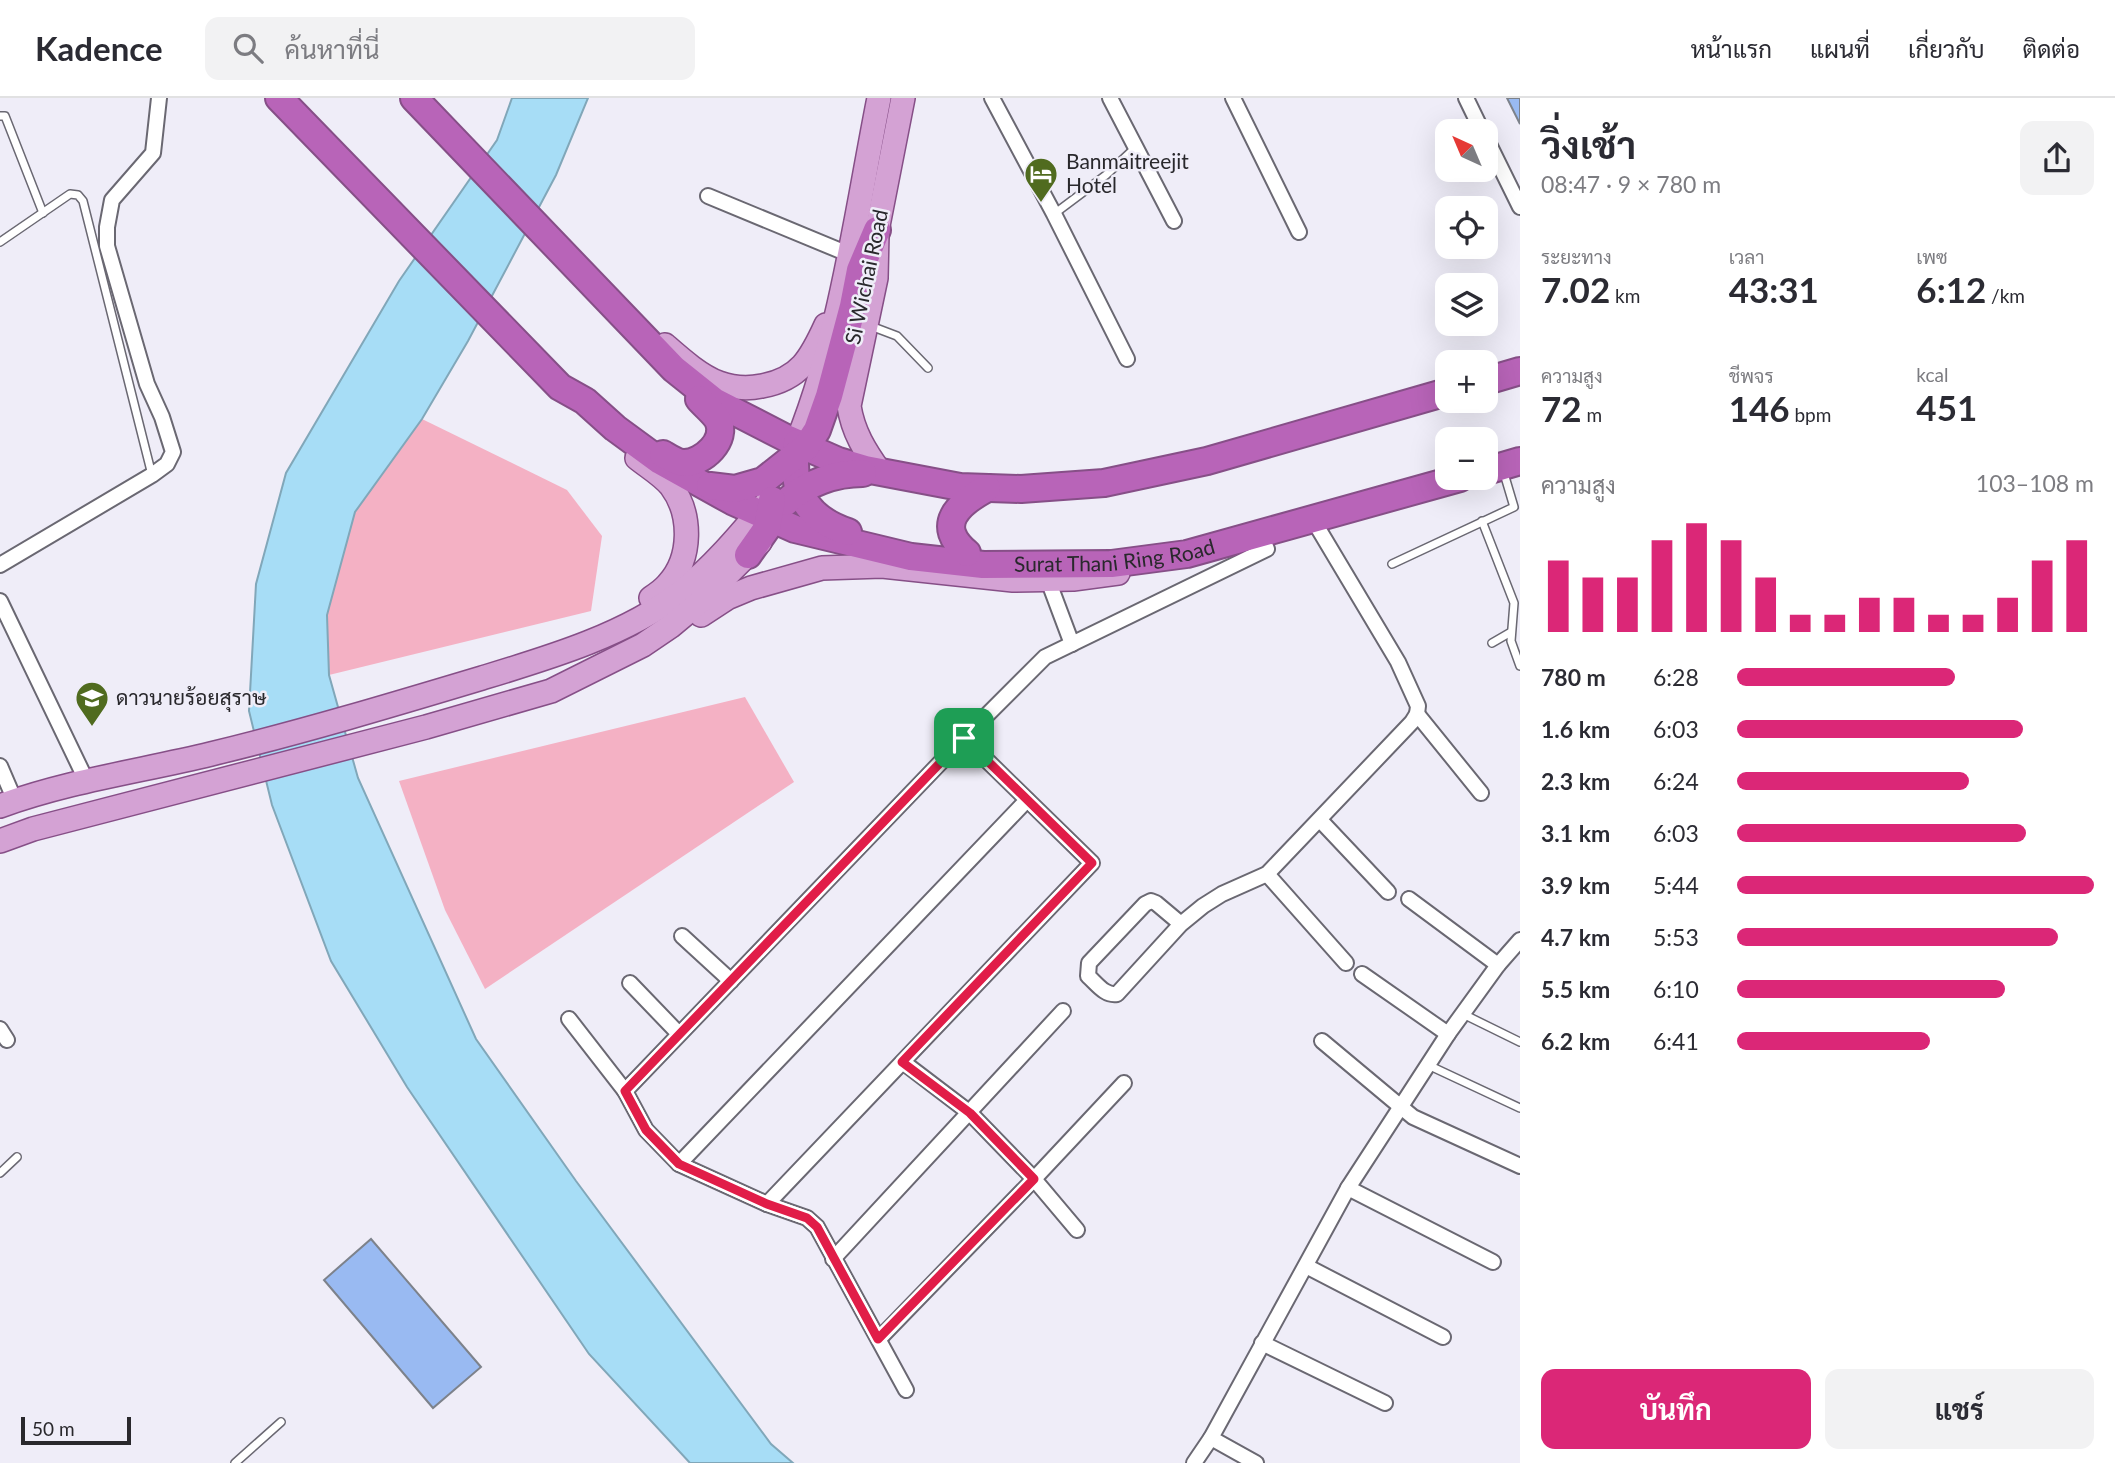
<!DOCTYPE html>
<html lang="th">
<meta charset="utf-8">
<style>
body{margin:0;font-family:Lato,Sarabun,sans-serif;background:#f2f2f3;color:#2b2b33;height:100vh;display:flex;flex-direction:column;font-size:26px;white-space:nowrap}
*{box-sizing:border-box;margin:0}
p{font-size:23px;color:#7c7c81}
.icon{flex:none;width:38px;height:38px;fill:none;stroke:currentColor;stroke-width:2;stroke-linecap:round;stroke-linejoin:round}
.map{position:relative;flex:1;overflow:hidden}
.sheet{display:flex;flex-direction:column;background:#fff;width:595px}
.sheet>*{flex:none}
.needle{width:46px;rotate:316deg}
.fabs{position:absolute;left:1435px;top:21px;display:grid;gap:14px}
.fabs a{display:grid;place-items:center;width:63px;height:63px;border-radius:14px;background:#fff;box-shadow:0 7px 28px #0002;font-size:35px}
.scale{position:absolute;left:21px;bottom:18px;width:110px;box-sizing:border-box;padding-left:7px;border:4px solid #29282c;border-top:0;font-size:19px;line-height:24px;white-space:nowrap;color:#29282c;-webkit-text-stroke:5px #efedf8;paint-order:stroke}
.pin{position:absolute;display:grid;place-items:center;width:60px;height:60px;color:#fff;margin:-30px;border-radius:14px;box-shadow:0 4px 10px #0006}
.round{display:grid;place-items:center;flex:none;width:74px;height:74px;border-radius:14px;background:#f2f2f3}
.overview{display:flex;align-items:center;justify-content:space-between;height:119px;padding:0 21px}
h1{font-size:38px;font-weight:700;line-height:52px}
.stats{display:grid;grid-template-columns:repeat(3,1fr);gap:10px;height:119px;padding:7px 21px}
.stats div{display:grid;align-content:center}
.stats b{font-size:35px;font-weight:700}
.stats small{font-size:19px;font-weight:400}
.stats p{font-size:19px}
.chart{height:196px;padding:14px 21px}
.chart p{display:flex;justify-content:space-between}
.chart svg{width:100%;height:126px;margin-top:7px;stroke:#db2777;stroke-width:6}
.primary-button{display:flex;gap:14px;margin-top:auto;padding:14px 21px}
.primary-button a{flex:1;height:80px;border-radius:14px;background:#db2777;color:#fff;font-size:28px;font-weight:700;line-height:80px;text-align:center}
.primary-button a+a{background:#f2f2f3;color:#2b2b33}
ul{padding:0 21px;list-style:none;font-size:23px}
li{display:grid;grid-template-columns:112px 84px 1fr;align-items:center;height:52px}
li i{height:18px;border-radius:9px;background:#db2777}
header{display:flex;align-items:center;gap:42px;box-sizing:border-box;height:98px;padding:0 35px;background:#fff;border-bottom:2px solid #e1e1e2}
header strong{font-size:33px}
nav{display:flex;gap:38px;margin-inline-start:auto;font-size:24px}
.search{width:490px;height:63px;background:#f2f2f3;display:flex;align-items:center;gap:18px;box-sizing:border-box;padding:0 24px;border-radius:14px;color:#7c7c81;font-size:26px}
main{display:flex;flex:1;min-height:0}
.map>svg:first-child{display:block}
.green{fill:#f4b1c4}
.water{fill:#a7ddf6;stroke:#81a7b9;stroke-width:2}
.building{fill:#99baf2;stroke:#7d828b;stroke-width:2}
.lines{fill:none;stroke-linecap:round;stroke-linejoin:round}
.lane-casing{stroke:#6a6872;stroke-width:10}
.street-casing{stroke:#6a6872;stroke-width:18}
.primary-casing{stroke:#864f87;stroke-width:26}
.highway-casing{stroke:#864f87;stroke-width:30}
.lane{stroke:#fff;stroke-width:7}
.street{stroke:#fff;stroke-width:14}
.primary{stroke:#d4a2d4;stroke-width:23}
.highway{stroke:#b864b8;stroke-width:26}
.route-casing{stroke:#fff;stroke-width:14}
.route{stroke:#e11d48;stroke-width:9}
.labels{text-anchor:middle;stroke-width:5;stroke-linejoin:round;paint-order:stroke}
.poi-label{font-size:21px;fill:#29282c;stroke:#efedf8;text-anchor:start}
.street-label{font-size:21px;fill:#29282c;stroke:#efedf8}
</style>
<header>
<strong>Kadence</strong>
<div class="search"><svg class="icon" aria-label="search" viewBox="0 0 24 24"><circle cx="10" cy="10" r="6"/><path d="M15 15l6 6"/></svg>ค้นหาที่นี่</div>
<nav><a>หน้าแรก</a><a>แผนที่</a><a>เกี่ยวกับ</a><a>ติดต่อ</a></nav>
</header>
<main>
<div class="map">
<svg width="1520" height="1365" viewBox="0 0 1520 1365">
<rect width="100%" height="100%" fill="#efedf8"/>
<!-- green -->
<g class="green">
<polygon points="422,321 567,392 602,438 591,513 329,577 327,517 355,414"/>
<polygon points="745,599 794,684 485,891 445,812 399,683"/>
</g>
<!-- water -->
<polygon class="water" points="512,0 588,0 556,77 468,243 422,321 355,414 327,517 329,577 358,680 476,941 576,1083 771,1346 793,1365 690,1365 589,1256 407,989 331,863 272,707 249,613 256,486 286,375 399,183 497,42"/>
<!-- building -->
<g class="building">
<polygon points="1507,0 1520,0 1520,26"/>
<polygon points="371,1141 481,1269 433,1310 324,1182"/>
</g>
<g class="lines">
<defs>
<g id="lane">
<polyline points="0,18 5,18 43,115"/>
<polyline points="1054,116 1106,77 1135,50"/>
<polyline points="0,144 70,96 78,97 83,103 152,377"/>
<polyline points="868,227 897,238 928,270"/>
<polyline points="1482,423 1514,505 1511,543 1520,568"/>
<polyline points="1392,466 1514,409 1503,372"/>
<polyline points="1492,545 1511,534"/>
<polyline points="1463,916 1520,944"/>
<polyline points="1428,967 1520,1010"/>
<polyline points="0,1075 17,1059"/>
<polyline points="235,1365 281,1324"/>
</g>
<g id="street">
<polyline points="992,0 1054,116 1127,261"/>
<polyline points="1110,0 1174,123"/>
<polyline points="1233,0 1299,134"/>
<polyline points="1466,0 1482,33"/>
<polyline points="1486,40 1520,109"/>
<polyline points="708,98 841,153"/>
<polyline points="0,467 152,377 167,366 173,354 162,319 147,286 107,148 107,129 112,102 153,55 159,0"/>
<polyline points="1048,482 1072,546"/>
<polyline points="0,503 87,684"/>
<polyline points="1417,616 1481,695"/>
<polyline points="0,668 15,703"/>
<polyline points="1320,722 1388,794"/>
<polyline points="1267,776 1346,865"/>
<polyline points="1409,801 1498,867"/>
<path d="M1181 826 1117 896C1105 898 1097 886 1088 878L1089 865 1145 806 1151 803 1156 805 1181 826 1203 808 1222 796 1267 776 1412 624 1417 616 1418 608 1398 564 1312 420"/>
<polyline points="682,838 731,883"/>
<polyline points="1362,876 1448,936"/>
<polyline points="630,885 679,936"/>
<polyline points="569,921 625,993 646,1032 679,1066 767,1106 807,1120 817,1129 906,1292"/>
<polyline points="0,931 7,942"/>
<polyline points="1322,943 1413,1019 1520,1068"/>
<polyline points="903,964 970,1015 1034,1081 1077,1132"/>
<polyline points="625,993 964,640 1045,559 1267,451 1260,435"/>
<polyline points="679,1066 1027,702"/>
<polyline points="1348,1090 1493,1164"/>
<polyline points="767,1106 1092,765 964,640"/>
<polyline points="833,1161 1063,913"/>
<polyline points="1306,1168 1443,1239"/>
<polyline points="879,1241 1034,1081 1124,985"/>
<polyline points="1262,1245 1385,1305"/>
<polyline points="1194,1365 1211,1340"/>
<polyline points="1256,1365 1211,1340 1348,1090 1448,936 1498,867 1520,842"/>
</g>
<g id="primary">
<path d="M877 136 876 180 849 308C853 334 865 353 880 374"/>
<polyline points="874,148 903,0"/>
<path d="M665 247C681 261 700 278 719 285 733 290 748 291 762 288 800 281 811 260 826 227"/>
<path d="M791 359C840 245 855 121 879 0"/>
<path d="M637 360C648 369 662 377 671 388 692 416 692 460 668 486 664 491 657 496 651 500"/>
<polyline points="701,517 727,500 751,490 822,470 882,468 1013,482 1073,481 1118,475"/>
<path d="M0 708C68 683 141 673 211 656 302 634 392 607 482 580 548 560 626 537 681 494 714 468 742 434 769 402"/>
<polyline points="0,743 33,731 426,629 551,593 643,547 671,528 701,503 760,444"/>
</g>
<g id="highway">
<path id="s1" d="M279 0 560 289 585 303 615 330 660 363 732 403 795 431 911 459 983 467 1111 466 1187 456 1460 380"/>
<polyline points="414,0 674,271 714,303 788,341 838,363 865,371 960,389 1021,391 1104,385 1207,363 1447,294"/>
<polyline points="1486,283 1520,273"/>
<path d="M797 345C789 389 805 420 848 434"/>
<path d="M663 356C668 359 677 365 684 365 703 365 728 342 718 322 714 315 705 308 699 301"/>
<polyline points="1486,373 1520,363"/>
<polyline points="710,388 735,391 763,383 806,349 817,332 829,298 853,208 860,172 877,132"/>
<path d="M786 404C807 385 835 375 863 375"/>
<path d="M967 455C934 427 958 406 987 390"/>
<polyline points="748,457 767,430 772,402"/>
</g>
</defs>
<!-- lane casing -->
<use href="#lane" class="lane-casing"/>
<!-- street casing -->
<use href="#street" class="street-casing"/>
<!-- primary casing -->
<use href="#primary" class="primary-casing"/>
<!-- highway casing -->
<use href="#highway" class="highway-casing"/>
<!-- lane -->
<use href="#lane" class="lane"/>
<!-- street -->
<use href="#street" class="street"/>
<!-- primary -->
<use href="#primary" class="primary"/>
<!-- highway -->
<use href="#highway" class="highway"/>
</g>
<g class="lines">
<defs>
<polygon id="route" points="964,640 1092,765 902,964 970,1015 1034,1081 878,1241 817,1129 807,1120 767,1106 679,1066 646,1032 625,993"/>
</defs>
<!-- route casing -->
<use href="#route" class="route-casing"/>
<!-- route -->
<use href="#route" class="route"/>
</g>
<!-- icons -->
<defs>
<symbol id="hotel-pin" viewBox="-11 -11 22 30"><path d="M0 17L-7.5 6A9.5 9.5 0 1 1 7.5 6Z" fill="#506b1f" stroke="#efedf8"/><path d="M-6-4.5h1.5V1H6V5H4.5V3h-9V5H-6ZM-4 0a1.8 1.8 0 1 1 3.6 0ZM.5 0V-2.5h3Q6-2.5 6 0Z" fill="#fff"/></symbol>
<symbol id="school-pin" viewBox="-11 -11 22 30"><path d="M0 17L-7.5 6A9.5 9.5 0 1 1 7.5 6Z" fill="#506b1f" stroke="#efedf8"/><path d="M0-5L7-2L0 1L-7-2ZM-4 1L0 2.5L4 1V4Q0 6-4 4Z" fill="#fff"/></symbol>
</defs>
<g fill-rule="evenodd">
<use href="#hotel-pin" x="1022" y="57" width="38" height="52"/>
<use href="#school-pin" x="73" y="581" width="38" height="52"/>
</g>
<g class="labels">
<!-- poi labels -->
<g class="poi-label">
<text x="1066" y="71">Banmaitreejit<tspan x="1066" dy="24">Hotel</tspan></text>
<text x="116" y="607">ดาวนายร้อยสุราษ</text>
</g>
<!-- street labels -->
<g class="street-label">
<text transform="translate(867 179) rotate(-78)" y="7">Si Wichai Road</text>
<text dy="7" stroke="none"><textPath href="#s1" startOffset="1003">Surat Thani Ring Road</textPath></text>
</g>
</g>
</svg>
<div class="fabs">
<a><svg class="needle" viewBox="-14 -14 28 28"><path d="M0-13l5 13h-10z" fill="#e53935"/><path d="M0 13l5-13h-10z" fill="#7c7c81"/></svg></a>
<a><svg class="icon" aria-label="locate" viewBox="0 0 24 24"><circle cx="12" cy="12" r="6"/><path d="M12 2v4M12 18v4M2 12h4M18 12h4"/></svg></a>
<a><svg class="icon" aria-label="layers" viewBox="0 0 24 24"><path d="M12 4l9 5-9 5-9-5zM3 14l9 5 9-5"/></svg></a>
<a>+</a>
<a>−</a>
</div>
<div class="scale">50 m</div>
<div class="pin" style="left:964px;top:640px;background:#1e9e55"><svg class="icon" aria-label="arrive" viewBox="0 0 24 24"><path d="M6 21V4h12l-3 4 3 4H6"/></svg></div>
</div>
<section class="sheet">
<div class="overview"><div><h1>วิ่งเช้า</h1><p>08:47 · 9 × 780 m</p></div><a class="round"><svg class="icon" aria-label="share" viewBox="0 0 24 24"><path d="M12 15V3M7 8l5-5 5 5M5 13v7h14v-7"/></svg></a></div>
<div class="stats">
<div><p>ระยะทาง</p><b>7.02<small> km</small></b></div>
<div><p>เวลา</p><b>43:31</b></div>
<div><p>เพซ</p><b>6:12<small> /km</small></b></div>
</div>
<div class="stats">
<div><p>ความสูง</p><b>72<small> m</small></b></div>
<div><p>ชีพจร</p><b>146<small> bpm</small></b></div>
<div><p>kcal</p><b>451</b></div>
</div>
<div class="chart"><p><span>ความสูง</span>103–108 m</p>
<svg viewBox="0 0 160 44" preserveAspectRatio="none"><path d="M5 44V19M15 44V25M25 44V25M35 44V12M45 44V6M55 44V12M65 44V25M75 44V38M85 44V38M95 44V32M105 44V32M115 44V38M125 44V38M135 44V32M145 44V19M155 44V12"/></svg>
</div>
<ul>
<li><b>780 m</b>6:28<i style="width:61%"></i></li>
<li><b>1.6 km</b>6:03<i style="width:80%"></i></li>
<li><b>2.3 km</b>6:24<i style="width:65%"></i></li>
<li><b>3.1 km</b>6:03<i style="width:81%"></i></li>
<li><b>3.9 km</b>5:44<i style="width:100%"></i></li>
<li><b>4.7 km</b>5:53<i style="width:90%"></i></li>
<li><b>5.5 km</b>6:10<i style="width:75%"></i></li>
<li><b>6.2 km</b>6:41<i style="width:54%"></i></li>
</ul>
<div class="primary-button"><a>บันทึก</a><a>แชร์</a></div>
</section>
</main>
